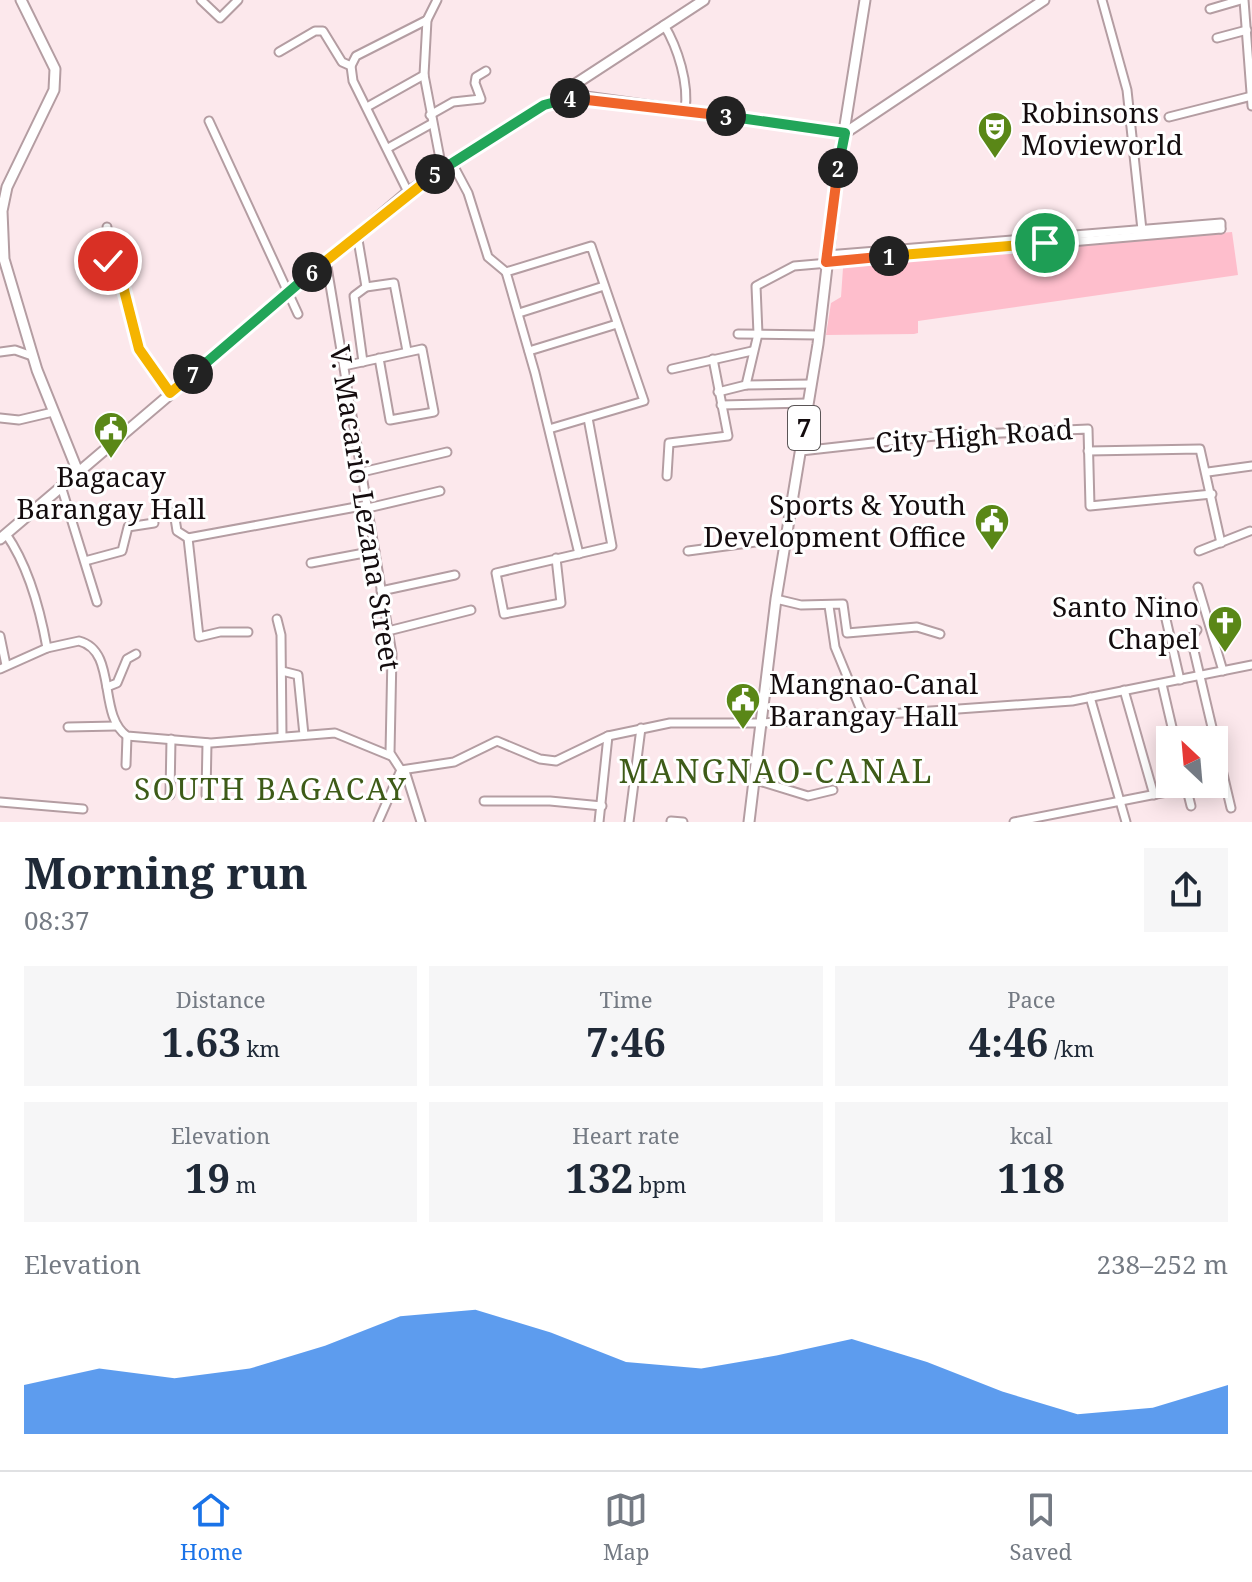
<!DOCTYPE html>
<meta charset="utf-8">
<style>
body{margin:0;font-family:"Noto Serif",serif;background:#f6f6f7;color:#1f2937;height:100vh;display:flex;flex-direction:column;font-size:30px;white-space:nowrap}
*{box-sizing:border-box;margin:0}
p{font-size:26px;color:#747a83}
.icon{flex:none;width:44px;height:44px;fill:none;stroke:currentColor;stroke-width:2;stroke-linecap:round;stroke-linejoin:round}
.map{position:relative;height:822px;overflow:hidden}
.sheet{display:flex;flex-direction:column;background:#fff;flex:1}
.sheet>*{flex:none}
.needle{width:52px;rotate:334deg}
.controls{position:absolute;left:1156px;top:726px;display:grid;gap:16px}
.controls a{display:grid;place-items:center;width:72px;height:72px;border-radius:0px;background:#fff;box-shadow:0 4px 20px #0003;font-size:40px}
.pin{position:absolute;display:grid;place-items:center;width:68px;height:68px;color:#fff;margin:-34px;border:4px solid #fff;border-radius:50%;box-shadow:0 2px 8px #0007}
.km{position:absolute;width:40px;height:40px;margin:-20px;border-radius:50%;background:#222;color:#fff;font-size:22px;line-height:40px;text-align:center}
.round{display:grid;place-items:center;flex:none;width:84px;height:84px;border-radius:0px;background:#f6f6f7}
.overview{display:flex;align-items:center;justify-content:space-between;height:136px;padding:0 24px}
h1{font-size:44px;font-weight:700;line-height:60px}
.stats{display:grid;grid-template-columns:repeat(3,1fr);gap:12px;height:136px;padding:8px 24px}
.stats div{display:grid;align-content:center;border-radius:0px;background:#f6f6f7;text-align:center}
.stats b{font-size:40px;font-weight:700}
.stats small{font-size:22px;font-weight:400}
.stats p{font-size:22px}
.chart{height:224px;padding:16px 24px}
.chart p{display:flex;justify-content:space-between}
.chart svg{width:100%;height:144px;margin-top:8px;fill:#1a73e8;opacity:.7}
.tab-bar{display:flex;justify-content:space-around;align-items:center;height:112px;border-top:2px solid #e0e1e3;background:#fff;font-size:22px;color:#747a83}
.tab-bar a{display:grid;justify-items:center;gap:4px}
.tab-bar .active{color:#1a73e8}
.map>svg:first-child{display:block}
.green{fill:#febecc}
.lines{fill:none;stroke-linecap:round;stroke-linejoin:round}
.minor-casing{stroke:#b49da2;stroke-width:11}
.major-casing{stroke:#b49da2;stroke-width:13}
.minor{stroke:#fff;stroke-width:7}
.major{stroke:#fff;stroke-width:9}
.split-1-casing{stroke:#fff;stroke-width:16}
.split-2-casing{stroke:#fff;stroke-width:16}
.split-3-casing{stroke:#fff;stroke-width:16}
.split-4-casing{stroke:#fff;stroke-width:16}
.split-5-casing{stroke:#fff;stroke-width:16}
.split-6-casing{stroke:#fff;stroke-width:16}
.split-7-casing{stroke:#fff;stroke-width:16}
.split-8-casing{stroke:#fff;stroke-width:16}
.split-1{stroke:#f5b400;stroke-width:10}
.split-2{stroke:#f0652b;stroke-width:10}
.split-3{stroke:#22a559;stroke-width:10}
.split-4{stroke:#f0652b;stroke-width:10}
.split-5{stroke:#22a559;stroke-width:10}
.split-6{stroke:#f5b400;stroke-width:10}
.split-7{stroke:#22a559;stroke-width:10}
.split-8{stroke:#f5b400;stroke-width:10}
.labels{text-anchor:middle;stroke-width:6;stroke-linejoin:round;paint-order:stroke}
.shield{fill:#fff;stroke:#5a5556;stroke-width:2}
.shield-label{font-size:26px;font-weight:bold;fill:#140c0e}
.poi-label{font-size:28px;fill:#140c0e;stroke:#fff;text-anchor:start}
.street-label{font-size:28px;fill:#140c0e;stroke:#fff}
.neighbourhood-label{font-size:30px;letter-spacing:2px;fill:#3e5b18;stroke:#fff}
.quarter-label{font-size:32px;letter-spacing:2px;fill:#3e5b18;stroke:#fff}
</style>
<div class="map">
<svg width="1252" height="822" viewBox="0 0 1252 822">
<rect width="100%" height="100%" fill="#fce8ec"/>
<!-- green -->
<polygon class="green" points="1232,232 1238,275 918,321 918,333 914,334 826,335 831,303 841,297 843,268 848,263"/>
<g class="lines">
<defs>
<g id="minor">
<polyline points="201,0 220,18 238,0"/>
<polyline points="1102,0 1127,90 1142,230"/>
<polyline points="1244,0 1252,106"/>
<polyline points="1210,9 1241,0"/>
<polyline points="427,20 424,75 442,169"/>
<path d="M664 25C678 48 689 84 685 110"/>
<polyline points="1217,38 1247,30"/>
<polyline points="279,52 315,31 323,31 342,62 351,66"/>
<polyline points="367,107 424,75"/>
<polyline points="430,115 453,102 481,99 475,83 476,77 486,71"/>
<polyline points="1169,117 1252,96"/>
<polyline points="209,121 298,314"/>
<polyline points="388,148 431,124"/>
<polyline points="452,163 468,193 488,257 506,272"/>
<polyline points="408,192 353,81 351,66 356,56 427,20 437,0"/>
<polyline points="107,227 108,261 124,290 139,349 170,393"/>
<polyline points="357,234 366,287 394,283 407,351"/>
<polyline points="827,255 1221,223 1221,229"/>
<polyline points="326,261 392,654 390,753 401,770 454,762 497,741 540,759 556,761 608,736 670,723 762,723 1072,701 1252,665"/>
<polyline points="519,313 604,286"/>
<polyline points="738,334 819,335"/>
<polyline points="529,351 617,324"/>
<polyline points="0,352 15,350 32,356"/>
<polyline points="363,362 354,296 366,287"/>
<polyline points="344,366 422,349 434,412 390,420 379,358"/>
<polyline points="672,369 752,351"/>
<polyline points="746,385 758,334 756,286 794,266 1221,229"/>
<polyline points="718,392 746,385 811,384"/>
<polyline points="721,405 808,403"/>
<polyline points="0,418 19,420 53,412"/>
<polyline points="549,429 644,401 591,246 506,272 535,373 579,554"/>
<polyline points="801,451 935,436 1088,429 1090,506 1212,494"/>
<polyline points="1088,451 1200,449 1221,543"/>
<polyline points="362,472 447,452"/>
<polyline points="1208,472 1252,466"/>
<polyline points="667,476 669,443 728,436 713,359"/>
<polyline points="61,486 97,602"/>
<polyline points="368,508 440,491"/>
<polyline points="174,512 177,531 188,538 367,505"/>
<path d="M6 534C29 567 40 609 47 648"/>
<polyline points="188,538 199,637 220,632 248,632"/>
<polyline points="688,551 786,538"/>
<polyline points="1199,551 1250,531"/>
<polyline points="556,558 561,603 504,614 496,573 612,546 588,418"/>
<polyline points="85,561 122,551 128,527 154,523"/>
<polyline points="311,563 375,551"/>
<polyline points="1198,587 1223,671"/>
<polyline points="381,591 455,575"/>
<polyline points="776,599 801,605 843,604 847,633 917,627 940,634"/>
<polyline points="1162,602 1180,680"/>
<polyline points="829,606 835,647 863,715"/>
<polyline points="277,619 281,635 282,736"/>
<polyline points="1197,630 1191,638 1231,808"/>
<polyline points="388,631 471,610"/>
<polyline points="0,636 6,665"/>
<path d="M0 669 47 648 79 641C118 651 97 715 127 736L211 743 335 733 391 756"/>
<polyline points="282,671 298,675 304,735"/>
<polyline points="1162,684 1175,740"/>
<polyline points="107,687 117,683 127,659 136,654"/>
<polyline points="1124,690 1154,795"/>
<polyline points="1090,697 1126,822"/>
<polyline points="68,727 116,726"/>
<polyline points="126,765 127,736"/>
<polyline points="405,771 421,822"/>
<polyline points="756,780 808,796 833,790"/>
<polyline points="1186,786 1191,806"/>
<polyline points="170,795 171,739"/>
<polyline points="206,795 207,743"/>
<polyline points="484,801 550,801 602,806"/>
<polyline points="0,802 83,809"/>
<polyline points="671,821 683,822"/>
<polyline points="378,822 401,770"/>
<polyline points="599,822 608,736"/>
<polyline points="629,822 641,728"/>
<polyline points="1014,822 1187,788"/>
</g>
<g id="major">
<polyline points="21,0 55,69 54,90 7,187 2,211 4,259 37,370 78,472"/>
<polyline points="557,96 704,0"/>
<polyline points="845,133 1044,0"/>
<polyline points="0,539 408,192 544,105 565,98 586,97 845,133"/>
<polyline points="749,822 776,599 818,344 839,163 865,0"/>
</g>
</defs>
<!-- minor casing -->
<use href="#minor" class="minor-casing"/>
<!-- major casing -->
<use href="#major" class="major-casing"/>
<!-- minor -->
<use href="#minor" class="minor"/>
<!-- major -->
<use href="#major" class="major"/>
</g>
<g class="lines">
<defs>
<polyline id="split-1" points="889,256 1045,243"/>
<polyline id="split-2" points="838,168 826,262 889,256"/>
<polyline id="split-3" points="726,116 845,133 838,168"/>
<polyline id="split-4" points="570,98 726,116"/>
<polyline id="split-5" points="435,174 544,105 570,98"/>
<polyline id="split-6" points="312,272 435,174"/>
<polyline id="split-7" points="193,374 312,272"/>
<polyline id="split-8" points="108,261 124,290 139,349 170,393 193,374"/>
</defs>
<!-- split-1 casing -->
<use href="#split-1" class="split-1-casing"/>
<!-- split-2 casing -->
<use href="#split-2" class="split-2-casing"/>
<!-- split-3 casing -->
<use href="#split-3" class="split-3-casing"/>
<!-- split-4 casing -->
<use href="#split-4" class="split-4-casing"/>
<!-- split-5 casing -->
<use href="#split-5" class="split-5-casing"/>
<!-- split-6 casing -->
<use href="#split-6" class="split-6-casing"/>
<!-- split-7 casing -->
<use href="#split-7" class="split-7-casing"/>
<!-- split-8 casing -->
<use href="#split-8" class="split-8-casing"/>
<!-- split-1 -->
<use href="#split-1" class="split-1"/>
<!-- split-2 -->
<use href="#split-2" class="split-2"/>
<!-- split-3 -->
<use href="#split-3" class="split-3"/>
<!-- split-4 -->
<use href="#split-4" class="split-4"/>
<!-- split-5 -->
<use href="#split-5" class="split-5"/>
<!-- split-6 -->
<use href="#split-6" class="split-6"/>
<!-- split-7 -->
<use href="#split-7" class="split-7"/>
<!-- split-8 -->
<use href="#split-8" class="split-8"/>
</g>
<!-- icons -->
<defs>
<symbol id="theatre-pin" viewBox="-11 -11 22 30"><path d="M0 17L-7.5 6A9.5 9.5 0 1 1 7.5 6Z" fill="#5a8717" stroke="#fff"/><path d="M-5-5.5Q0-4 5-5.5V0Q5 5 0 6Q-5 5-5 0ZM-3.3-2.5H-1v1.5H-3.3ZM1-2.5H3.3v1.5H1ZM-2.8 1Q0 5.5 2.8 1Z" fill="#fff"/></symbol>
<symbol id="civic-pin" viewBox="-11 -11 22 30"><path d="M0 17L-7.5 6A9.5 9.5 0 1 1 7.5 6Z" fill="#5a8717" stroke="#fff"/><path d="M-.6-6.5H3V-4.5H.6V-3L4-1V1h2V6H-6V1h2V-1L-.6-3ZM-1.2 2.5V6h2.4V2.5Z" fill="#fff"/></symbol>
<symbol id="church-pin" viewBox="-11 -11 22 30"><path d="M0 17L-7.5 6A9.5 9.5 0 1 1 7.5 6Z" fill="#5a8717" stroke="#fff"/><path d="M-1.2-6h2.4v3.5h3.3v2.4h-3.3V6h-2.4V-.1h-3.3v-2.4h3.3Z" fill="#fff"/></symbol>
</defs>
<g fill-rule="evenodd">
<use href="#theatre-pin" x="975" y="109" width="40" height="54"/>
<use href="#civic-pin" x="91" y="409" width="40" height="54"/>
<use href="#civic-pin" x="972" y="501" width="40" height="54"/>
<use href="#church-pin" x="1205" y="603" width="40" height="54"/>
<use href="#civic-pin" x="723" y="680" width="40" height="54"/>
</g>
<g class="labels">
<!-- shield labels -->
<rect class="shield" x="788" y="406" width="32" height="44" rx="6"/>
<g class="shield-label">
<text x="804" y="437">7</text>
</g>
<!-- poi labels -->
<g class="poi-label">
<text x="1021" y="123">Robinsons<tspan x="1021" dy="32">Movieworld</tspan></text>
<text x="111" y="487" text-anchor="middle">Bagacay<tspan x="111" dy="32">Barangay Hall</tspan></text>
<text x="966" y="515" text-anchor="end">Sports &amp; Youth<tspan x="966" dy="32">Development Office</tspan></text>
<text x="1199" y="617" text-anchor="end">Santo Nino<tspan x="1199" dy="32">Chapel</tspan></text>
<text x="769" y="694">Mangnao-Canal<tspan x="769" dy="32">Barangay Hall</tspan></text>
</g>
<!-- street labels -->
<g class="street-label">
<text transform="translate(974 436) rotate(-4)" y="10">City High Road</text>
<text transform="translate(365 508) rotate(81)" y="10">V. Macario Lezana Street</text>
</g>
<!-- neighbourhood labels -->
<g class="neighbourhood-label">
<text x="271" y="800">SOUTH BAGACAY</text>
</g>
<!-- quarter labels -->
<g class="quarter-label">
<text x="776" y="783">MANGNAO-CANAL</text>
</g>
</g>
</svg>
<div class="controls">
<a><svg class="needle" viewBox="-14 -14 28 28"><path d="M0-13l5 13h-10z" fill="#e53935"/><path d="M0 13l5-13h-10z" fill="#747a83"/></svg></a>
</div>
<div class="pin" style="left:1045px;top:243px;background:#1e9e55"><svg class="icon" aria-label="arrive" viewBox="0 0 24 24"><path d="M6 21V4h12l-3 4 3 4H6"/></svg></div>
<div class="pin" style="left:108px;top:261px;background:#d93025"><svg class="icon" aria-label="check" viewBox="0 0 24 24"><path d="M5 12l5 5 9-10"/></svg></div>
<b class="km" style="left:889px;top:256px">1</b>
<b class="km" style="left:838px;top:168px">2</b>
<b class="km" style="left:726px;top:116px">3</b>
<b class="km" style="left:570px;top:98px">4</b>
<b class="km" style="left:435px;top:174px">5</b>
<b class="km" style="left:312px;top:272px">6</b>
<b class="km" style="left:193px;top:374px">7</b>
</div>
<section class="sheet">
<div class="overview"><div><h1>Morning run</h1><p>08:37</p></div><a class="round"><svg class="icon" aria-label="share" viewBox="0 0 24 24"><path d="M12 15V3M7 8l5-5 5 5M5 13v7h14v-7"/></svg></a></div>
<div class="stats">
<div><p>Distance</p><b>1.63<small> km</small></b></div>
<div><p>Time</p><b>7:46</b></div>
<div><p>Pace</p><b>4:46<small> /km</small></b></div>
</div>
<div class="stats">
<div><p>Elevation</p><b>19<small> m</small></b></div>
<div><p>Heart rate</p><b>132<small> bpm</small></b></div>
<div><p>kcal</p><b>118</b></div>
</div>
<div class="chart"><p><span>Elevation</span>238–252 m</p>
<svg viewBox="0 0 160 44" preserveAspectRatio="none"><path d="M0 44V29L10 24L20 27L30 24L40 17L50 8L60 6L70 13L80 22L90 24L100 20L110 15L120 22L130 31L140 38L150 36L160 29V44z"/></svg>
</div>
</section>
<nav class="tab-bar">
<a class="active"><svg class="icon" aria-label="home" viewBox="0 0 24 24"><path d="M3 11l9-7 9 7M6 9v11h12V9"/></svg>Home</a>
<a><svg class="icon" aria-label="map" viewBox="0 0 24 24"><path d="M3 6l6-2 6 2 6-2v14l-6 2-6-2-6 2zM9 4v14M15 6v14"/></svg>Map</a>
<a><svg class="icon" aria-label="saved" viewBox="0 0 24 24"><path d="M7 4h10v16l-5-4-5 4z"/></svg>Saved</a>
</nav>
